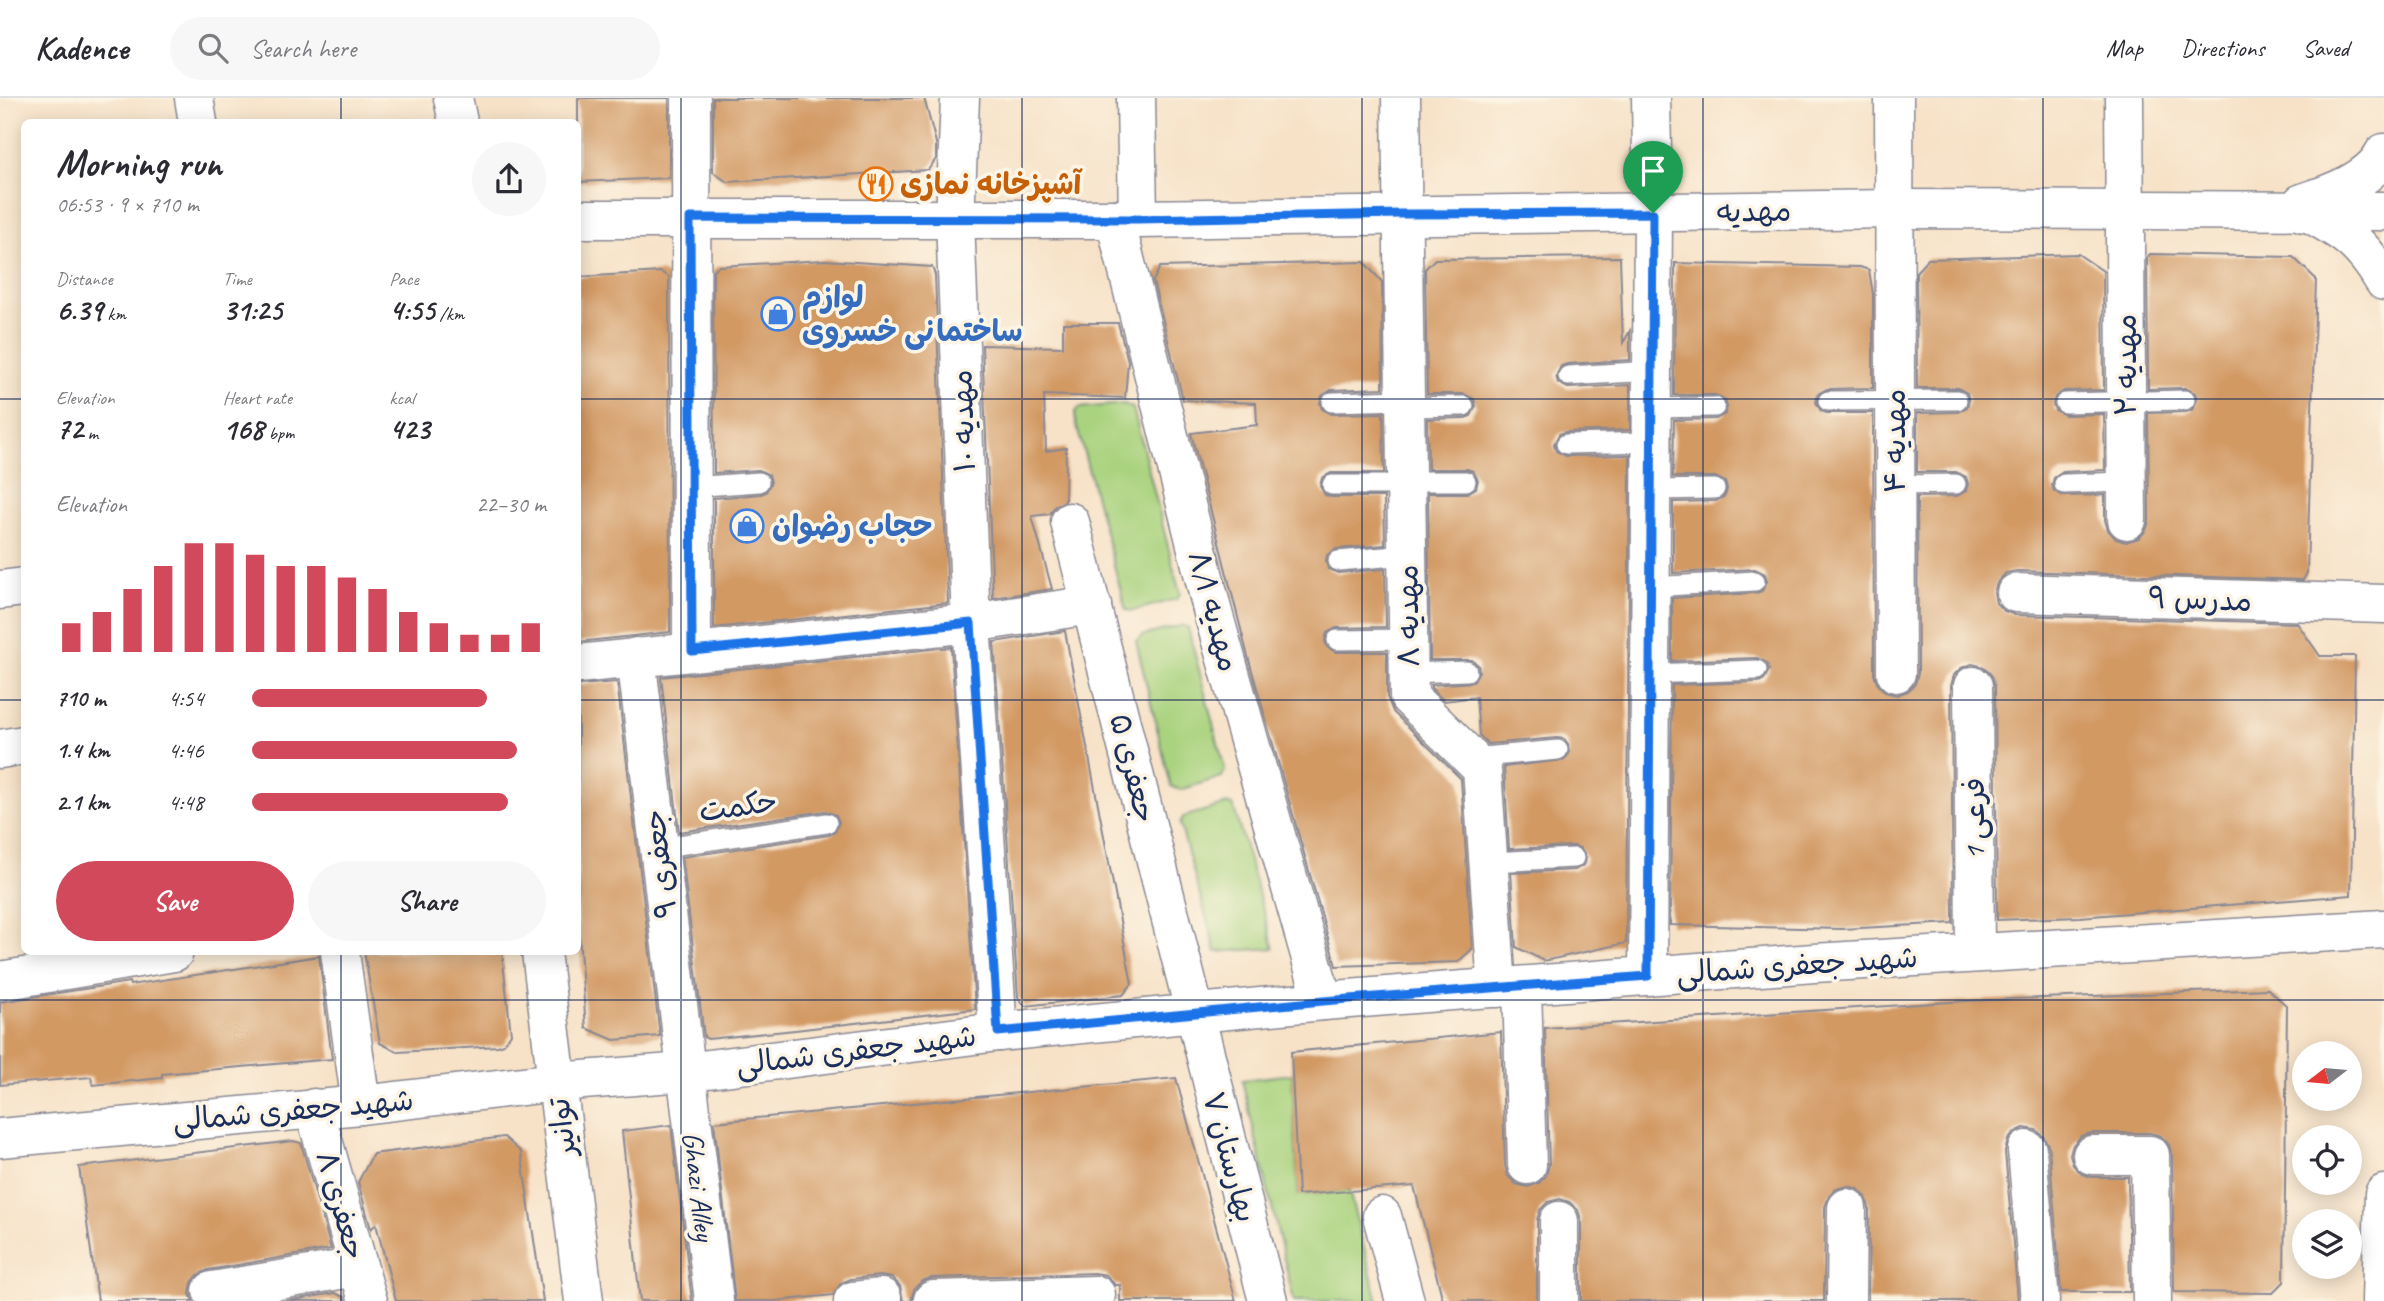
<!DOCTYPE html>
<meta charset="utf-8">
<style>
body{margin:0;font-family:Caveat,"Playpen Sans Arabic",sans-serif;background:#f7f7f7;color:#2b2b33;height:100vh;display:flex;flex-direction:column;font-size:26px;white-space:nowrap}
*{box-sizing:border-box;margin:0}
p{font-size:23px;color:#7c7c81}
.icon{flex:none;width:38px;height:38px;fill:none;stroke:currentColor;stroke-width:2;stroke-linecap:round;stroke-linejoin:round}
.map{position:relative;flex:1;overflow:hidden}
.panel{position:absolute;left:21px;top:21px;width:560px;height:836px;display:flex;flex-direction:column;background:#fff;border-radius:10px;box-shadow:0 4px 18px #0003}
.panel>*{flex:none}
.needle{width:46px;rotate:254deg}
.tools{position:absolute;left:2292px;top:943px;display:grid;gap:14px}
.tools a{display:grid;place-items:center;width:70px;height:70px;border-radius:50%;background:#fff;box-shadow:0 4px 18px #0003;font-size:35px}
.pin{position:absolute;display:grid;place-items:center;width:60px;height:60px;color:#fff;margin:-72px -30px;border-radius:50% 50% 50% 0;rotate:-45deg;box-shadow:0 0 7px #0007}
.pin .icon{rotate:45deg}
.round{display:grid;place-items:center;flex:none;width:74px;height:74px;border-radius:37px;background:#f7f7f7}
.overview{display:flex;align-items:center;justify-content:space-between;height:119px;padding:0 35px}
h1{font-size:38px;font-weight:600;line-height:52px}
.metrics{display:grid;grid-template-columns:repeat(3,1fr);gap:10px;height:119px;padding:7px 35px}
.metrics div{display:grid;align-content:center}
.metrics b{font-size:30px;font-weight:600}
.metrics small{font-size:19px;font-weight:400}
.metrics p{font-size:19px}
.chart{height:196px;padding:14px 35px}
.chart p{display:flex;justify-content:space-between}
.chart svg{width:100%;height:126px;margin-top:7px;stroke:#d1495b;stroke-width:6}
.cta{display:flex;gap:14px;margin-top:auto;padding:14px 35px}
.cta a{flex:1;height:80px;border-radius:42px;background:#d1495b;color:#fff;font-size:28px;font-weight:600;line-height:80px;text-align:center}
.cta a+a{background:#f7f7f7;color:#2b2b33}
ul{padding:0 35px;list-style:none;font-size:23px}
li{display:grid;grid-template-columns:112px 84px 1fr;align-items:center;height:52px}
li i{height:18px;border-radius:9px;background:#d1495b}
header{display:flex;align-items:center;gap:42px;box-sizing:border-box;height:98px;padding:0 35px;background:#fff;border-bottom:2px solid #e1e1e2}
header strong{font-size:33px}
nav{display:flex;gap:38px;margin-inline-start:auto;font-size:24px}
.search{width:490px;height:63px;background:#f7f7f7;display:flex;align-items:center;gap:18px;box-sizing:border-box;padding:0 24px;border-radius:38px;color:#7c7c81;font-size:26px}
.map>svg:first-child{display:block}
.green{fill:#aad37f;stroke:#62816e;stroke-width:2}
.building{fill:#d29964}
.lines{fill:none;stroke-linecap:round;stroke-linejoin:round}
.lane-casing{stroke:#898893;stroke-width:22}
.street-casing{stroke:#898893;stroke-width:41}
.secondary-casing{stroke:#898893;stroke-width:41}
.lane{stroke:#fff;stroke-width:19}
.street{stroke:#fff;stroke-width:38}
.secondary{stroke:#fff;stroke-width:38}
.route-casing{stroke:#fff;stroke-width:14}
.route{stroke:#1a73e8;stroke-width:9}
.grid{fill:none;stroke:#1b2f5e;stroke-width:2;stroke-opacity:0.55}
.labels{text-anchor:middle;stroke-width:7;stroke-linejoin:round;paint-order:stroke}
.food-label{font-size:30px;font-weight:bold;fill:#c56008;stroke:#fcf5e5;text-anchor:start}
.street-label{font-size:30px;fill:#1b2f5e;stroke:#fcf5e5}
.shop-label{font-size:30px;font-weight:bold;fill:#366cbe;stroke:#fcf5e5;text-anchor:start}
</style>
<header>
<strong>Kadence</strong>
<div class="search"><svg class="icon" aria-label="search" viewBox="0 0 24 24"><circle cx="10" cy="10" r="6"/><path d="M15 15l6 6"/></svg>Search here</div>
<nav><a>Map</a><a>Directions</a><a>Saved</a></nav>
</header>
<div class="map">
<svg width="2384" height="1203" viewBox="0 0 2384 1203">
<rect width="100%" height="100%" fill="#fcf5e5"/>
<filter id="ink" filterUnits="userSpaceOnUse"><feTurbulence type="fractalNoise" baseFrequency=".0143" numOctaves="2"/><feDisplacementMap in="SourceGraphic" scale="14" xChannelSelector="R" yChannelSelector="G"/><feConvolveMatrix kernelMatrix="1 2 1 2 8 2 1 2 1" color-interpolation-filters="sRGB"/></filter>
<filter id="wash" filterUnits="userSpaceOnUse"><feTurbulence type="fractalNoise" baseFrequency=".00686" numOctaves="4" result="noise"/><feDisplacementMap in="SourceGraphic" scale="28" xChannelSelector="R" yChannelSelector="G"/><feGaussianBlur stdDeviation="1.57" result="paint"/><feColorMatrix in="noise" values="0 0 0 0 0 0 0 0 0 0 0 0 0 0 0 0 0 1.4 0 .05"/><feComposite in="paint" operator="in"/></filter>
<g filter="url(#wash)">
<rect width="100%" height="100%" fill="#f7e2c8"/>
<!-- green -->
<g class="green">
<polygon points="1124,306 1133,310 1180,496 1177,501 1132,513 1126,512 1076,325 1075,315 1079,310"/>
<polygon points="1183,527 1188,530 1225,672 1222,679 1180,692 1171,688 1136,543 1142,538"/>
<polygon points="1227,706 1233,707 1274,850 1216,854 1180,726 1183,719"/>
<polygon points="1292,976 1298,1097 1349,1093 1378,1203 1294,1203 1242,982"/>
</g>
<g id="blocks">
<!-- building -->
<g class="building">
<polygon points="578,0 669,0 669,80 578,84"/>
<polygon points="713,0 924,0 936,45 936,61 928,72 727,84 713,74"/>
<polygon points="2078,156 2103,173 2104,292 2064,293 2055,299 2053,306 2055,312 2065,317 2104,316 2105,372 2063,374 2054,380 2052,387 2054,393 2064,398 2105,397 2105,422 2108,432 2116,441 2126,444 2139,440 2146,432 2149,423 2148,315 2186,314 2192,312 2197,302 2195,295 2185,290 2148,291 2147,160 2150,156 2293,159 2316,181 2307,475 2303,482 2017,473 2006,475 1998,483 1994,494 1996,505 2004,513 2015,517 2297,525 2320,558 2355,558 2351,797 2080,819 1997,822 1995,588 1992,578 1984,569 1972,566 1961,570 1954,577 1951,588 1953,825 1842,831 1670,827 1672,587 1758,584 1764,582 1769,572 1767,565 1757,560 1672,563 1672,500 1756,495 1762,493 1767,483 1765,476 1755,471 1673,475 1673,404 1716,403 1725,398 1727,391 1725,384 1715,379 1673,379 1674,322 1716,321 1725,316 1727,309 1725,302 1715,297 1674,297 1675,165 1860,169 1869,172 1873,196 1873,290 1827,291 1818,296 1816,304 1821,313 1827,315 1873,315 1874,575 1877,585 1885,594 1897,597 1908,593 1915,586 1918,575 1917,399 1957,398 1966,393 1968,386 1966,379 1956,374 1917,374 1917,315 1958,314 1967,309 1969,303 1967,295 1958,290 1917,290 1916,174 1928,161"/>
<polygon points="1620,159 1623,245 1630,233 1630,262 1567,266 1561,268 1556,278 1558,285 1568,290 1630,287 1630,332 1565,334 1559,336 1554,346 1556,353 1566,358 1630,357 1626,845 1544,863 1516,849 1511,775 1575,772 1585,766 1586,759 1580,750 1574,748 1509,751 1504,669 1564,662 1569,656 1568,646 1564,641 1557,640 1488,646 1479,637 1476,599 1444,603 1431,590 1431,587 1473,584 1479,573 1478,567 1472,562 1430,562 1428,395 1467,395 1476,390 1478,382 1473,373 1467,371 1428,371 1427,321 1465,320 1471,318 1476,308 1474,301 1464,296 1427,296 1425,171 1435,161"/>
<polygon points="825,162 932,169 935,177 948,505 714,530 714,400 761,396 766,394 771,384 769,377 759,372 714,375 713,172 719,168"/>
<polygon points="1364,164 1382,184 1383,290 1331,292 1322,298 1320,305 1322,311 1332,316 1383,315 1384,375 1331,375 1322,380 1320,388 1325,397 1331,399 1384,399 1385,447 1336,451 1327,457 1326,463 1328,471 1338,475 1385,471 1386,529 1336,530 1327,535 1325,543 1327,549 1336,554 1387,554 1387,599 1393,614 1461,681 1472,851 1458,864 1336,868 1247,555 1191,335 1257,327 1256,305 1183,302 1153,183 1160,169"/>
<polygon points="661,174 669,179 670,534 578,544 578,179"/>
<polygon points="1063,225 1118,225 1128,263 1125,300 1044,297 1046,353 1066,350 1065,403 1055,408 1050,416 1032,418 1052,491 993,500 982,247 1063,249"/>
<polygon points="1065,533 1132,886 1123,897 1025,908 1018,899 994,544"/>
<polygon points="951,549 975,911 795,932 708,941 704,939 682,759 829,737 835,734 839,724 836,717 825,713 679,734 661,579"/>
<polygon points="617,584 660,938 614,942 586,930 578,825 578,587"/>
<polygon points="364,854 502,854 511,936 504,946 498,948 398,954 380,945"/>
<polygon points="319,858 332,961 162,976 162,980 93,987 91,979 0,987 0,904 129,884 130,887"/>
<polygon points="2268,891 2287,908 2284,1184 2273,1195 2174,1194 2172,1057 2169,1047 2161,1038 2150,1035 2091,1035 2081,1038 2073,1047 2070,1056 2073,1067 2082,1076 2092,1079 2128,1079 2130,1194 2061,1194 2049,1049 2044,1039 2036,1032 2024,1030 2015,1034 2008,1042 2005,1054 2018,1203 1868,1203 1869,1110 1866,1099 1858,1091 1848,1088 1836,1091 1829,1098 1825,1109 1824,1203 1581,1203 1581,1122 1578,1112 1569,1104 1560,1101 1548,1104 1540,1112 1537,1122 1537,1203 1443,1203 1414,1088 1298,1097 1291,954 1501,934 1505,1068 1508,1078 1516,1086 1528,1089 1539,1085 1546,1078 1549,1067 1545,930 1966,903"/>
<polygon points="1176,980 1236,1203 1120,1203 1120,1187 1115,1187 1106,1177 1095,1175 932,1180 922,1183 914,1191 911,1203 903,1203 900,1188 892,1180 880,1178 851,1181 841,1185 833,1197 775,1203 735,1203 714,1024"/>
<polygon points="671,1027 692,1203 640,1203 622,1033"/>
<polygon points="504,1039 521,1054 543,1203 396,1203 376,1126 371,1131 358,1084 373,1056"/>
<polygon points="293,1043 301,1045 331,1151 208,1172 198,1177 192,1185 190,1196 193,1203 98,1203 79,1069"/>
<polygon points="335,1195 344,1199 345,1203 286,1203"/>
</g>
</g>
</g>
<g filter="url(#ink)">
<use href="#blocks" fill-opacity="0" stroke="#898893" stroke-width="2"/>
<g class="lines">
<defs>
<g id="lane">
<polyline points="1568,278 1652,273"/>
<polyline points="1828,303 1957,302"/>
<polyline points="1332,304 1404,302"/>
<polyline points="2065,305 2185,302"/>
<polyline points="1404,309 1464,308"/>
<polyline points="1651,310 1715,309"/>
<polyline points="1566,346 1652,344"/>
<polyline points="1406,383 1466,383"/>
<polyline points="2064,386 2126,384"/>
<polyline points="1332,387 1406,387"/>
<polyline points="1895,387 1956,386"/>
<polyline points="691,389 759,384"/>
<polyline points="1651,392 1715,391"/>
<polyline points="1338,463 1407,457"/>
<polyline points="1650,489 1755,483"/>
<polyline points="1337,542 1408,541"/>
<polyline points="1409,575 1467,573"/>
<polyline points="1650,576 1757,572"/>
<polyline points="1472,660 1558,652"/>
<polyline points="658,750 827,725"/>
<polyline points="1489,764 1574,760"/>
</g>
<g id="street">
<polyline points="194,0 198,24"/>
<polyline points="691,0 692,553"/>
<polyline points="960,0 955,122 971,525 998,934"/>
<polyline points="1136,0 1138,121"/>
<polyline points="1401,0 1409,599 1482,671 1497,890"/>
<polyline points="1894,0 1896,575"/>
<polyline points="2124,0 2127,422"/>
<polyline points="1115,121 1213,515 1323,903"/>
<polyline points="1070,424 1268,1203"/>
<polyline points="0,492 24,489"/>
<polyline points="2016,495 2384,506"/>
<polyline points="636,559 714,1203"/>
<polyline points="578,566 971,525 1092,507"/>
<polyline points="1973,588 1975,855"/>
<polyline points="0,651 24,647"/>
<polyline points="340,854 361,1007"/>
<polyline points="1648,878 1653,115 1651,0"/>
<polyline points="0,883 174,854"/>
<polyline points="1522,888 1527,1067"/>
<polyline points="314,1010 368,1203"/>
<polyline points="2027,1052 2040,1203"/>
<polyline points="2092,1057 2150,1057 2152,1203"/>
<polyline points="1382,1118 1405,1203"/>
<polyline points="1559,1123 1559,1203"/>
<polyline points="212,1193 358,1169"/>
<polyline points="933,1202 1096,1197"/>
<polyline points="853,1203 882,1200"/>
<polyline points="1846,1203 1847,1110"/>
</g>
<g id="secondary">
<polyline points="453,0 458,24"/>
<path d="M2302 105C2330 96 2371 82 2384 55"/>
<path d="M2304 115H2309C2347 135 2363 147 2384 183"/>
<polyline points="578,121 1138,121 1894,111 2384,113"/>
<polyline points="541,854 584,1203"/>
<polyline points="0,1040 361,1007 557,984 685,974 998,934 1323,903 1814,865 2384,831"/>
<polyline points="2381,1203 2384,1096"/>
</g>
</defs>
<!-- lane casing -->
<use href="#lane" class="lane-casing"/>
<!-- street casing -->
<use href="#street" class="street-casing"/>
<!-- secondary casing -->
<use href="#secondary" class="secondary-casing"/>
<!-- lane -->
<use href="#lane" class="lane"/>
<!-- street -->
<use href="#street" class="street"/>
<!-- secondary -->
<use href="#secondary" class="secondary"/>
</g>
</g>
<g class="lines" filter="url(#ink)">
<defs>
<polygon id="route" points="1653,115 1648,878 1323,903 998,934 971,525 692,553 690,120 1138,121 1401,116"/>
</defs>
<!-- route casing -->
<use href="#route" class="route-casing"/>
<!-- route -->
<use href="#route" class="route"/>
</g>
<!-- grid -->
<path class="grid" d="M341 0V24M681 0V1203M1022 0V1203M1362 0V1203M1703 0V1203M2043 0V1203M0 301H24M578 301H2384M0 602H24M578 602H2384M341 854V1203M0 902H2384"/>
<!-- icons -->
<defs>
<symbol id="restaurant-ring" viewBox="-11 -11 22 22"><circle r="9.5" fill="#fcf5e5" stroke="#e8710a" stroke-width="1.5"/><path d="M-5-6h1v4h1v-4h1v4h1v-4h1v5L-1.5 .5V6h-2V.5L-5-1ZM5-6V6H3V1.5H1.5Q1.5-4 5-6Z" fill="#e8710a"/></symbol>
<symbol id="shop-ring" viewBox="-11 -11 22 22"><circle r="9.5" fill="#fcf5e5" stroke="#3f7fe0" stroke-width="1.5"/><path d="M-5-2.5h2.3a2.7 3.5 0 0 1 5.4 0H5L5.5 6h-11ZM-1.5-2.5h3a1.5 2.3 0 0 0-3 0Z" fill="#3f7fe0"/></symbol>
</defs>
<g fill-rule="evenodd">
<use href="#restaurant-ring" x="857" y="67" width="38" height="38"/>
<use href="#shop-ring" x="759" y="197" width="38" height="38"/>
<use href="#shop-ring" x="728" y="409" width="38" height="38"/>
</g>
<g class="labels">
<!-- food labels -->
<g class="food-label">
<text x="900" y="96">آشپزخانه نمازی</text>
</g>
<!-- street labels -->
<g class="street-label">
<text transform="translate(1754 113) rotate(-1)" y="10">مهدیه</text>
<text transform="translate(2126 267) rotate(-90)" y="10">مهدیه ۲</text>
<text transform="translate(963 323) rotate(-92)" y="10">مهدیه ۱۰</text>
<text transform="translate(1895 343) rotate(-90)" y="10">مهدیه ۴</text>
<text transform="translate(2200 501) rotate(2)" y="10">مدرس ۹</text>
<text transform="translate(1214 513) rotate(75)" y="10">مهدیه ۸/۱</text>
<text transform="translate(1408 518) rotate(-91)" y="10">مهدیه ۸</text>
<text transform="translate(1133 670) rotate(76)" y="10">جعفری ۵</text>
<text transform="translate(738 708) rotate(-8)" y="10">حکمت</text>
<text transform="translate(1974 721) rotate(-90)" y="10">فرعی 1</text>
<text transform="translate(660 766) rotate(-97)" y="10">جعفری ۹</text>
<text transform="translate(1797 867) rotate(-4)" y="10">شهید جعفری شمالی</text>
<text transform="translate(856 952) rotate(-7)" y="10">شهید جعفری شمالی</text>
<text transform="translate(293 1012) rotate(-5)" y="10">شهید جعفری شمالی</text>
<text transform="translate(562 1029) rotate(-97)" y="10">توانیر</text>
<text transform="translate(1230 1059) rotate(75)" y="10">بهارستان ۷</text>
<text transform="translate(699 1088) rotate(83)" y="10">Ghazi Alley</text>
<text transform="translate(341 1107) rotate(74)" y="10">جعفری ۸</text>
</g>
<!-- shop labels -->
<g class="shop-label">
<text x="802" y="209">لوازم<tspan x="802" dy="34">ساختمانی خسروی</tspan></text>
<text x="772" y="438">حجاب رضوان</text>
</g>
</g>
</svg>
<div class="tools">
<a><svg class="needle" viewBox="-14 -14 28 28"><path d="M0-13l5 13h-10z" fill="#e53935"/><path d="M0 13l5-13h-10z" fill="#7c7c81"/></svg></a>
<a><svg class="icon" aria-label="locate" viewBox="0 0 24 24"><circle cx="12" cy="12" r="6"/><path d="M12 2v4M12 18v4M2 12h4M18 12h4"/></svg></a>
<a><svg class="icon" aria-label="layers" viewBox="0 0 24 24"><path d="M12 4l9 5-9 5-9-5zM3 14l9 5 9-5"/></svg></a>
</div>
<div class="pin" style="left:1653px;top:115px;background:#1e9e55"><svg class="icon" aria-label="arrive" viewBox="0 0 24 24"><path d="M6 21V4h12l-3 4 3 4H6"/></svg></div>
<section class="panel">
<div class="overview"><div><h1>Morning run</h1><p>06:53 · 9 × 710 m</p></div><a class="round"><svg class="icon" aria-label="share" viewBox="0 0 24 24"><path d="M12 15V3M7 8l5-5 5 5M5 13v7h14v-7"/></svg></a></div>
<div class="metrics">
<div><p>Distance</p><b>6.39<small> km</small></b></div>
<div><p>Time</p><b>31:25</b></div>
<div><p>Pace</p><b>4:55<small> /km</small></b></div>
</div>
<div class="metrics">
<div><p>Elevation</p><b>72<small> m</small></b></div>
<div><p>Heart rate</p><b>168<small> bpm</small></b></div>
<div><p>kcal</p><b>423</b></div>
</div>
<div class="chart"><p><span>Elevation</span>22–30 m</p>
<svg viewBox="0 0 160 44" preserveAspectRatio="none"><path d="M5 44V34M15 44V30M25 44V22M35 44V14M45 44V6M55 44V6M65 44V10M75 44V14M85 44V14M95 44V18M105 44V22M115 44V30M125 44V34M135 44V38M145 44V38M155 44V34"/></svg>
</div>
<ul>
<li><b>710 m</b>4:54<i style="width:80%"></i></li>
<li><b>1.4 km</b>4:46<i style="width:90%"></i></li>
<li><b>2.1 km</b>4:48<i style="width:87%"></i></li>
</ul>
<div class="cta"><a>Save</a><a>Share</a></div>
</section>
</div>
